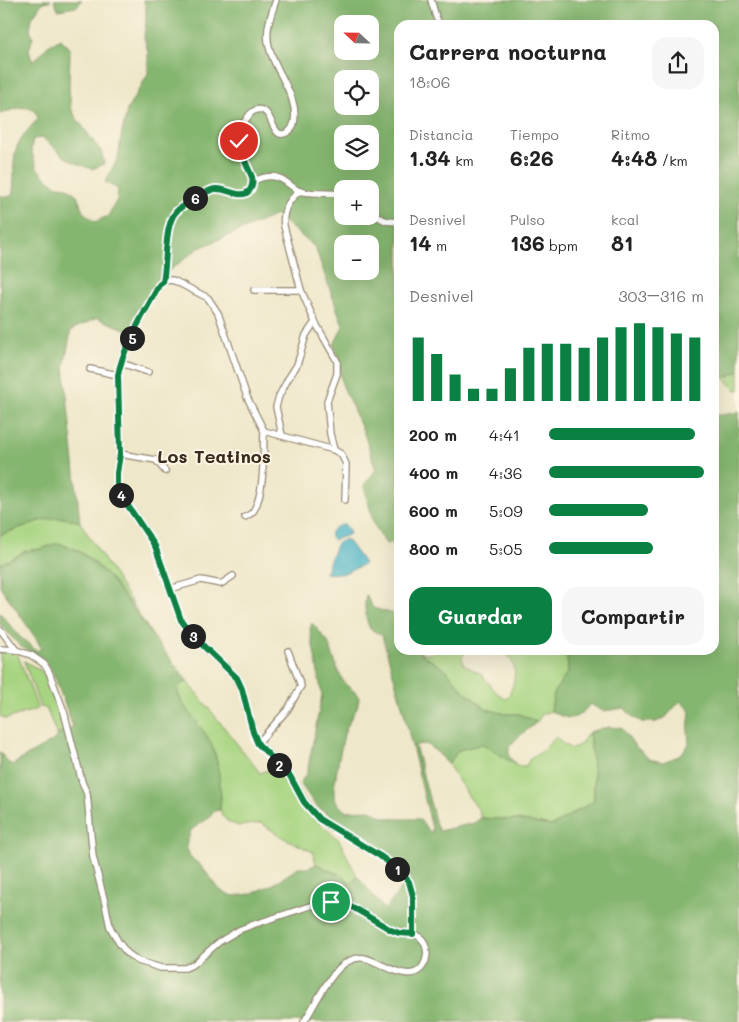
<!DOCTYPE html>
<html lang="es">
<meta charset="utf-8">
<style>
body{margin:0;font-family:Mali,sans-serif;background:#f6f6f6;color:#222;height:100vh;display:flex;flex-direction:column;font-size:19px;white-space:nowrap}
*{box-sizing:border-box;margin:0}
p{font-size:16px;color:#767676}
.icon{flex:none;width:28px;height:28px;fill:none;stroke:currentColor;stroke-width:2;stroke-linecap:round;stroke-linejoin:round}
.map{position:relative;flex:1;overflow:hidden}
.sheet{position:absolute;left:394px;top:20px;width:325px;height:635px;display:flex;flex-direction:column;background:#fff;border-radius:15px;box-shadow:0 5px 20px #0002}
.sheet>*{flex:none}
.needle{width:32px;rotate:292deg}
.controls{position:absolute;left:334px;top:15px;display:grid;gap:10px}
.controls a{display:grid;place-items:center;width:45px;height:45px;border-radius:10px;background:#fff;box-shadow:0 5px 20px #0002;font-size:25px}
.pin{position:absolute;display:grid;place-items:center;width:42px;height:42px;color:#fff;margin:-21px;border:2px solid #fff;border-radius:50%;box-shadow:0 1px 5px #0007}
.km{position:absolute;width:25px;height:25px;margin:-12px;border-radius:50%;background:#222;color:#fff;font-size:14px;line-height:25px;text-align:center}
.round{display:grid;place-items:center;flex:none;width:52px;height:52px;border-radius:15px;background:#f6f6f6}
.headline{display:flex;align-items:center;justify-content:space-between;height:85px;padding:0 15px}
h1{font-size:22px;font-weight:700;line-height:38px}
.figures{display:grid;grid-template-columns:repeat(3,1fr);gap:8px;height:85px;padding:5px 15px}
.figures div{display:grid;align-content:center}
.figures b{font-size:21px;font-weight:700}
.figures small{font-size:14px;font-weight:400}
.figures p{font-size:14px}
.chart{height:140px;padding:10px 15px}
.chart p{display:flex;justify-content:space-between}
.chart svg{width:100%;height:90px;margin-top:5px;stroke:#0b8043;stroke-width:6}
.button{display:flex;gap:10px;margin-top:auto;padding:10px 15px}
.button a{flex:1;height:58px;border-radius:15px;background:#0b8043;color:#fff;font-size:20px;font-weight:700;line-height:58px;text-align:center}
.button a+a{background:#f6f6f6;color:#222}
ul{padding:0 15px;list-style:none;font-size:16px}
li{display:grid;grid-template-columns:80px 60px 1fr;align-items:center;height:38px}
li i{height:12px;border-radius:6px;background:#0b8043}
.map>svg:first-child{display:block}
.green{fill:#a7d481;stroke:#717f50}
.forest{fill:#85b66f;stroke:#607046;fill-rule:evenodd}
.water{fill:#47b2c5;stroke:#416e72}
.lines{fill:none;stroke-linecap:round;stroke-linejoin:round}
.street-casing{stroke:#948874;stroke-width:8}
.street{stroke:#fff;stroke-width:5.5}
.route-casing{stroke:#fff;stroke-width:10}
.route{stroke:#0b8043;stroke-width:6}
.labels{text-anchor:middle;stroke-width:4;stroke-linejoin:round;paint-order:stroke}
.neighbourhood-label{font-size:18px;font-weight:bold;fill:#3b2a1e;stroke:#fcf5e5}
</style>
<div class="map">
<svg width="739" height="1022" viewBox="0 0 739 1022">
<rect width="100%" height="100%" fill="#fcf5e5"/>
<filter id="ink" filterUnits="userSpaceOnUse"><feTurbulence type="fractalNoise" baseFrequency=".02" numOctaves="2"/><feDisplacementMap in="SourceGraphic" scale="10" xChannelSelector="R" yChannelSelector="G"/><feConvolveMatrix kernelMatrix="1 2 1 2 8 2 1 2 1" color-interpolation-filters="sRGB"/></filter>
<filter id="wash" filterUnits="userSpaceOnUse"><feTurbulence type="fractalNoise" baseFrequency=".0096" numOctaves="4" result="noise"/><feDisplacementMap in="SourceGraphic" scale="20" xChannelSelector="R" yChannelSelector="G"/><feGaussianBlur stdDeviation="1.12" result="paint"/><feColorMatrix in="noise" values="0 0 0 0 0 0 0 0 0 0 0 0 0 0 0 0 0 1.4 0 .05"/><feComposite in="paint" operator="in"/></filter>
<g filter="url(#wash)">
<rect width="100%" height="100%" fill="#eee7c9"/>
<!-- green -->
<g class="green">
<polygon points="739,371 739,390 736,390 724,378"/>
<path d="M55 518H64L80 522 154 638C134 611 107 566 77 550 71 547 64 545 58 543L41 549 25 551 17 556 0 564V535L39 521Z"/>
<polygon points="0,649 16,650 38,709 5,719 0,716 0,675 1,674 0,671"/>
<path d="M435 650H467L462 657 464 665 481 674 498 694 507 699C512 690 516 678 514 668 514 663 508 655 505 650H564L567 655 568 672 554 692 551 711 542 714 537 722 519 714H506L486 709 464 691 446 670 420 653 431 654Z"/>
<polygon points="24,661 40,670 45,675 65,730 57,735 46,708 40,707"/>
<polygon points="188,682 260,773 274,768 304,810 339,840 357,876 351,882 338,874 316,864 313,852 282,837 261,823 239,826 228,822 222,815 220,810 221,797 216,757 209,739 179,699 177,689 182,683"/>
<polygon points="589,732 594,775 594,801 552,826 517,820 481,818 478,809 467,794 448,764 459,750 483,744 517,766 526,766 531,757 540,753 556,737 562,743 571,749 581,744"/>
</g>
<!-- forest -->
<g class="forest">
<path d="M0 0H51L42 3 32 18 30 29 33 37 29 50 32 61 39 56 48 46 61 39 70 50 69 89 71 108 75 116 93 141 101 151 104 164 92 169 76 163 65 157 43 138 33 139 31 150 37 168 46 178 57 186 67 187 77 195 83 212 95 222 108 216 117 200 118 189 105 182 118 158 121 138 127 110 148 74V52L144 37 146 22V6L143 0H739V371L724 378 714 377V25H399V536L395 542 386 544 374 525 364 485 376 470 364 433 342 384 339 362 334 345 343 326 315 247 276 215 199 248 158 279 130 331 97 318 71 330 64 367 80 522 64 518H55L39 521 0 535V195L5 197 12 196C16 180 11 163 17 147 21 135 31 128 38 118 33 100 12 110 0 114ZM342 24H370V51H342ZM342 79H370V106H342ZM342 134H370V161H342ZM342 189H370V216H342ZM342 244H370V271H342Z"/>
<polygon points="54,0 82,0 76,7 58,10"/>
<path d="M739 412V1022H0V752C4 757 8 766 16 765L15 763 54 740C59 733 65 730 73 727L55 677 43 658 20 646 0 624V613L20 637 37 651 41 648 37 640 0 586V564L17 556 25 551 41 549 58 543 77 550 92 561 110 578 154 638 188 682 182 683 177 689C182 709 198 721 208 738 219 755 222 790 220 810L214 811 210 817 191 830 186 846 190 857 201 866 221 891 233 896 251 894 272 885 298 868H308L316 864 338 874 351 882 357 876 385 910 411 875 395 861 316 806 300 783 307 773 322 695 310 629 312 623 328 642 339 673 344 683 356 693 359 698 357 708 351 718 344 734 339 758 334 787V797L339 805 345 811 371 810 383 817 396 819H419L429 831 433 832 402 705 382 635 370 629C365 617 364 607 366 595L373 608 394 614 399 618V650H419L420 653 446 670 464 691 486 709 506 714H519L537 722 517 738 509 747V756L517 766 483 744 459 750 448 764 437 752 426 744 415 745 436 825 439 831 474 823 481 818 517 820 552 826 594 801V775L589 732 608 727 622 728 635 746 649 759 663 762 679 756 689 744 688 732 690 711 680 701 666 717 656 722H642L633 717 624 708 603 711 590 704C576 721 570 721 551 711L554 692 568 672 567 655 564 650H714V415H721Z"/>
</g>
<!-- water -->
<g class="water">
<path d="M342 525H345L348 528 350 534 334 540C325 534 335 526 342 525Z"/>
<polygon points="345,539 347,540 364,563 363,565 342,574 325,573 336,545 338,543"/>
</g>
</g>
<g filter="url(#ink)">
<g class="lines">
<defs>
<g id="street">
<path d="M276 0C272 13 266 26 268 41 271 68 300 95 294 123 293 127 291 130 288 132 273 142 273 115 264 111 259 108 254 110 250 114 229 140 243 152 253 177 253 182 253 187 249 191 240 199 226 188 215 189 209 190 203 194 198 197 190 201 181 206 175 213 164 226 167 264 163 281L159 285C144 313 124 344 118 375L120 454 117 473V486L122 497 155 546 181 620 193 636 237 678 242 689 253 732 258 743 290 776 305 802 319 819 380 856 400 871 409 882 413 896V934"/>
<polyline points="431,0 436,17 440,25"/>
<path d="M253 181C265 176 275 174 286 182 290 185 295 189 299 191 311 195 329 191 342 195"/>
<path d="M370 211C381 219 385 223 399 221"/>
<polyline points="163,281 171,280 175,281 208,298 218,313 247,397 264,431 334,450 341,454 346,464 345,500"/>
<polyline points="254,290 301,290"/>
<polyline points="315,322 337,361 337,374 327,401 330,434 334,450"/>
<polyline points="121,363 148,372"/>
<polyline points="90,369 118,375"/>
<path d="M282 435 276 407 279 396 288 379 297 365 306 335 315 322 301 290 284 226C282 212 288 200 300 191"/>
<polyline points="120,454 156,460 165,471"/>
<path d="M245 517C249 515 253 513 254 510 265 491 263 453 264 431"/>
<polyline points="170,589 201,580 221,584 233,576"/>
<polyline points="0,629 16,650"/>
<path d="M0 649 16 650 31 655 44 664 49 672 64 712 82 782 87 794 93 857 105 903 110 927 119 943 127 953 138 961 161 968H185L194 964 219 942 239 930 252 925 319 903 331 902 347 904 391 930C399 933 406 932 414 934 427 938 430 955 423 966 411 986 380 961 364 958 358 957 353 959 349 961 332 968 314 1006 304 1022"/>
<polyline points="258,743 288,709 301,686 288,651"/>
</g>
</defs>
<!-- street casing -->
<use href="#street" class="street-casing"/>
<!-- street -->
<use href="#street" class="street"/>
</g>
</g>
<g class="lines" filter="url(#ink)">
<defs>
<path id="route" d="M239 141 240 150 252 177C254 187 249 196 238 194 230 193 224 188 215 189 209 190 203 194 198 197 191 201 180 206 175 213 164 227 167 264 163 282L159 285C145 313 124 344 118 375L120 454 117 473V486L122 497 155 546 181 620 193 636 237 678 242 689 253 732 258 744 290 776 304 802 319 819 380 856 400 871 409 882 413 896V934L399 933 391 930 347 904 331 902"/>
</defs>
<!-- route casing -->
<use href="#route" class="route-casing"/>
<!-- route -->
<use href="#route" class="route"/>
</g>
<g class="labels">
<!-- neighbourhood labels -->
<g class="neighbourhood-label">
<text x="214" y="463">Los Teatinos</text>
</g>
</g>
</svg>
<div class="controls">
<a><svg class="needle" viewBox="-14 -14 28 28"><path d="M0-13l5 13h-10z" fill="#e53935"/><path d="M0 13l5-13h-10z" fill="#767676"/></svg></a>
<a><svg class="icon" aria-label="locate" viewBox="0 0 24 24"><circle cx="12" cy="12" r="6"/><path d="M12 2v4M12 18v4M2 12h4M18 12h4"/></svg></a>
<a><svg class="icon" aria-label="layers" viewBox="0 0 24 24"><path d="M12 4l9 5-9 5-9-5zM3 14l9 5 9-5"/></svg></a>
<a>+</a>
<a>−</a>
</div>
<div class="pin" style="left:331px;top:902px;background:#1e9e55"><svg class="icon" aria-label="arrive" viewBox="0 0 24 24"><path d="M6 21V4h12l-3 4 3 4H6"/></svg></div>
<div class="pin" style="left:239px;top:141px;background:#d93025"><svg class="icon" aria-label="check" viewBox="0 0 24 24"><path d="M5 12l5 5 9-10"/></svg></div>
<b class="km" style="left:397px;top:869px">1</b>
<b class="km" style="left:279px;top:765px">2</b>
<b class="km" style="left:193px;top:636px">3</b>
<b class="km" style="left:121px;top:495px">4</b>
<b class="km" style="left:132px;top:338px">5</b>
<b class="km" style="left:195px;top:198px">6</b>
<section class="sheet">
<div class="headline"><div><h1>Carrera nocturna</h1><p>18:06</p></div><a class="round"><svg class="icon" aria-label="share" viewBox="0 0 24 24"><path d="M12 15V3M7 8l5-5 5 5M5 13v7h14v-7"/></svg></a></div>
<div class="figures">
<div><p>Distancia</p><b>1.34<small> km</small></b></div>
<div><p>Tiempo</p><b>6:26</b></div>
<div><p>Ritmo</p><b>4:48<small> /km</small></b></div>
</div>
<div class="figures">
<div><p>Desnivel</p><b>14<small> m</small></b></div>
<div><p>Pulso</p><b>136<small> bpm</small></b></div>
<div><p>kcal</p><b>81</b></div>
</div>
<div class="chart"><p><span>Desnivel</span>303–316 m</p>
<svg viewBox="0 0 160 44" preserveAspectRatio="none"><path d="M5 44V13M15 44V21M25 44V31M35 44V38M45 44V38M55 44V28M65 44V18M75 44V16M85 44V16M95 44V18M105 44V13M115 44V8M125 44V6M135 44V8M145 44V11M155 44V13"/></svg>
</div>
<ul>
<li><b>200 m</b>4:41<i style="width:94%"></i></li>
<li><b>400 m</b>4:36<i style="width:100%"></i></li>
<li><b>600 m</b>5:09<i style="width:64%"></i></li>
<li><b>800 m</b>5:05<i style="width:67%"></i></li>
</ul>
<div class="button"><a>Guardar</a><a>Compartir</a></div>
</section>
</div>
